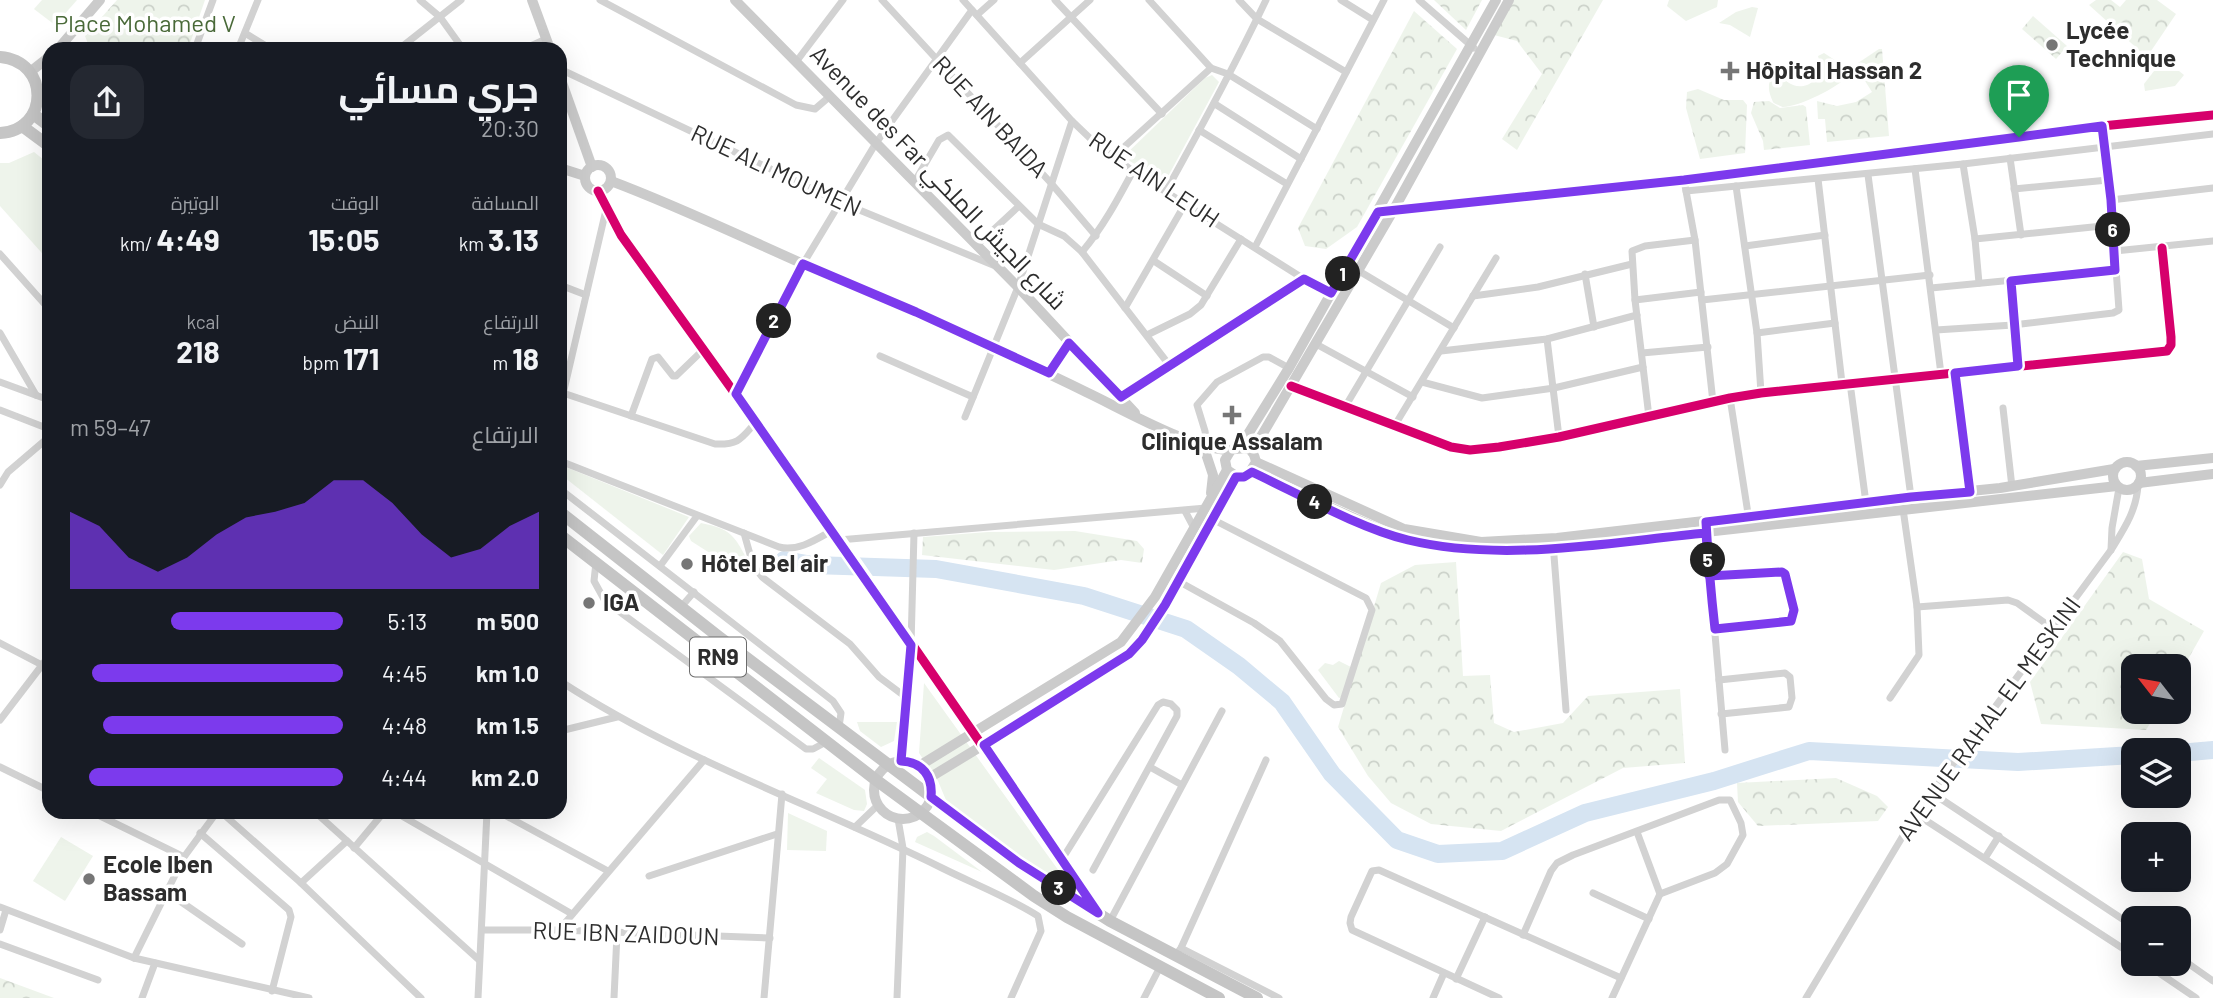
<!DOCTYPE html>
<html lang="ar">
<meta charset="utf-8">
<style>
body{margin:0;font-family:Barlow,Cairo,sans-serif;background:#242831;color:#f1f3f6;direction:rtl;height:100vh;display:flex;flex-direction:column;font-size:26px;white-space:nowrap}
*{box-sizing:border-box;margin:0}
p{font-size:23px;color:#9ea1a6}
.icon{flex:none;width:38px;height:38px;fill:none;stroke:currentColor;stroke-width:2;stroke-linecap:round;stroke-linejoin:round}
.map{position:relative;flex:1;overflow:hidden;direction:ltr}
.details{position:absolute;left:42px;top:42px;width:525px;height:777px;display:flex;flex-direction:column;background:#171b24;border-radius:21px;box-shadow:0 7px 28px #0002;direction:rtl}
.details>*{flex:none}
.needle{width:46px;rotate:301deg}
.buttons{position:absolute;left:2121px;top:654px;display:grid;gap:14px}
.buttons a{display:grid;place-items:center;width:70px;height:70px;border-radius:14px;background:#171b24;box-shadow:0 7px 28px #0002;font-size:35px}
.pin{position:absolute;display:grid;place-items:center;width:60px;height:60px;color:#fff;margin:-72px -30px;border-radius:50% 50% 50% 0;rotate:-45deg;box-shadow:0 0 7px #0007}
.pin .icon{rotate:45deg}
.km{position:absolute;width:35px;height:35px;margin:-18px;border-radius:50%;background:#222;color:#fff;font-size:19px;line-height:35px;text-align:center}
.round{display:grid;place-items:center;flex:none;width:74px;height:74px;border-radius:21px;background:#242831}
.overview{display:flex;align-items:center;justify-content:space-between;height:119px;padding:0 28px}
h1{font-size:38px;font-weight:700;line-height:52px}
.stats{display:grid;grid-template-columns:repeat(3,1fr);gap:10px;height:119px;padding:7px 28px}
.stats div{display:grid;align-content:center}
.stats b{font-size:30px;font-weight:700}
.stats small{font-size:19px;font-weight:400}
.stats p{font-size:19px}
.chart{height:196px;padding:14px 28px}
.chart p{display:flex;justify-content:space-between}
.chart svg{width:100%;height:126px;margin-top:7px;fill:#7c3aed;opacity:.7}
ul{padding:0 28px;list-style:none;font-size:23px}
li{display:grid;grid-template-columns:112px 84px 1fr;align-items:center;height:52px}
li i{height:18px;border-radius:9px;background:#7c3aed}
.map>svg:first-child{display:block}
.green{fill:#eef4eb}
.park{fill:url(#park-crowns)}
.lines{fill:none;stroke-linecap:round;stroke-linejoin:round}
.river{stroke:#d6e4f2;stroke-width:18}
.street{stroke:#d2d2d2;stroke-width:7}
.secondary{stroke:#cbcbcb;stroke-width:10}
.primary{stroke:#c5c5c5;stroke-width:12}
.cycleway-casing{stroke:#fff;stroke-width:13}
.cycleway{stroke:#d6006c;stroke-width:9}
.route-casing{stroke:#fff;stroke-width:14}
.route{stroke:#7c3aed;stroke-width:9}
.poi-dot{fill:#767676;stroke:#fff;stroke-width:2.5}
.labels{text-anchor:middle;stroke-width:7;stroke-linejoin:round;paint-order:stroke}
.shield{fill:#fff;stroke:#6c6c6c;stroke-width:2}
.shield-label{font-size:23px;font-weight:bold;fill:#2d2d2d}
.park-label{font-size:24px;fill:#4a6a39;stroke:#fff}
.poi-label{font-size:24px;font-weight:bold;fill:#2d2d2d;stroke:#fff;text-anchor:start}
.street-label{font-size:24px;fill:#2d2d2d;stroke:#fff}
</style>
<div class="map">
<svg width="2213" height="998" viewBox="0 0 2213 998">
<defs>
<pattern id="park-crowns" width="20" height="18" patternUnits="userSpaceOnUse" patternTransform="scale(1.75)"><rect width="20" height="18" fill="#eef4eb"/><path d="M2 6a3 3 0 1 1 6 0M12 15a3 3 0 1 1 6 0" fill="none" stroke="#ccd2ca"/></pattern>
</defs>
<rect width="100%" height="100%" fill="#fff"/>
<!-- green -->
<g class="green">
<polygon points="42,0 77,0 55,25 34,9"/>
<polygon points="1669,0 1718,0 1717,7 1686,21 1667,6"/>
<polygon points="1752,7 1758,8 1750,37 1730,25 1719,23 1736,12"/>
<path d="M1824 53 1847 68 1849 75C1839 87 1799 107 1783 107 1783 107 1773 103 1773 102 1766 87 1768 79 1779 66 1785 99 1828 89 1818 56Z"/>
<polygon points="2154,71 2179,71 2184,75 2175,86 2145,91 2144,84"/>
<polygon points="1212,75 1219,82 1165,182 1123,157 1205,78"/>
<polygon points="34,152 49,164 49,261 0,206 0,163 9,163"/>
<polygon points="563,466 689,517 663,555 564,477 560,472"/>
<path d="M701 523C731 529 734 535 748 561L718 554 716 557 691 541 689 536Z"/>
<polygon points="1339,661 1351,667 1342,697 1339,698 1318,670 1325,663 1333,665"/>
<polygon points="924,683 1074,892 1070,895 948,805 938,781 919,753"/>
<polygon points="857,722 897,722 894,741 881,747 860,731"/>
<polygon points="819,758 865,790 867,804 864,811 854,810 816,793 827,779 811,768"/>
<polygon points="788,813 827,831 826,851 787,850"/>
<polygon points="927,832 934,836 982,872 915,842 917,837"/>
<polygon points="61,837 93,856 65,901 33,881"/>
</g>
<!-- park -->
<g class="park">
<polygon points="117,0 205,0 188,49 90,49 85,36"/>
<polygon points="1434,0 1482,0 1466,30"/>
<polygon points="1514,0 1603,0 1517,150 1502,139 1542,74 1517,41 1494,35"/>
<polygon points="2096,0 2111,0 2120,7 2126,0 2157,0 2176,14 2151,51 2141,52 2089,5"/>
<polygon points="1414,11 1457,49 1357,227 1326,249 1305,246 1298,228"/>
<polygon points="2033,16 2067,46 2056,59 2022,29"/>
<polygon points="1879,49 1882,49 1889,136 1827,142 1825,119 1818,119 1817,101 1837,106 1856,102 1872,92 1855,65"/>
<polygon points="1698,89 1724,100 1743,100 1747,105 1745,153 1700,159 1686,108 1687,92"/>
<polygon points="1769,101 1780,108 1803,105 1806,107 1810,145 1764,150 1763,141 1751,113 1754,102"/>
<polygon points="1075,531 1137,541 1144,549 1142,563 1121,560 1054,570 922,555 923,537 988,532"/>
<polygon points="2123,552 2142,559 2149,599 2204,631 2179,675 2179,667 2133,667 2133,712 2157,712 2146,730 2041,724 2030,682"/>
<polygon points="1456,562 1463,676 1490,675 1494,723 1514,732 1563,723 1588,696 1680,689 1685,763 1623,768 1501,831 1431,824 1391,803 1368,776 1338,727 1381,583 1415,565"/>
<polygon points="1836,778 1877,796 1888,807 1878,821 1758,826 1738,802 1737,783"/>
<polygon points="0,978 54,998 0,998"/>
</g>
<g class="lines">
<!-- river -->
<g class="river">
<polyline points="784,560 813,565 936,569 1084,596 1186,629 1239,666 1282,702 1332,774 1397,840 1438,854 1502,851 1585,813 1714,781 1809,751 2018,762 2133,755"/>
<polyline points="2179,753 2213,750"/>
</g>
<!-- street -->
<g class="street">
<polyline points="420,0 440,17 463,49"/>
<polyline points="600,0 796,105 815,109 829,97"/>
<polyline points="882,0 1050,182 1096,236"/>
<polyline points="963,0 1072,121 1095,143 1133,171 1304,279 1335,294"/>
<polyline points="1055,0 1162,114"/>
<polyline points="1149,0 1211,68 1228,74 1317,129"/>
<polyline points="1239,0 1257,19 1346,72"/>
<polyline points="1341,0 1373,20"/>
<polyline points="1419,0 1474,48"/>
<polyline points="977,15 994,0"/>
<polyline points="245,33 271,49"/>
<polyline points="195,49 213,0"/>
<polyline points="238,49 258,0"/>
<polyline points="399,49 461,0"/>
<polyline points="524,49 546,39"/>
<polyline points="796,62 843,0"/>
<polyline points="1020,63 1090,0"/>
<polyline points="560,69 840,202 993,265"/>
<polyline points="1215,104 1301,159"/>
<polyline points="1199,130 1287,184"/>
<polyline points="1113,157 1211,68"/>
<polyline points="2010,158 2021,235"/>
<polyline points="1963,164 1975,239 1979,283"/>
<polyline points="1915,169 1941,374"/>
<polyline points="1868,175 1911,497"/>
<polyline points="1818,179 1842,383"/>
<polyline points="1684,180 1695,240 1713,402"/>
<polyline points="915,181 939,140 948,135 1038,224 1064,236 1082,252 1170,366"/>
<polyline points="1736,186 1757,333 1761,393"/>
<polyline points="2014,189 2108,180"/>
<polyline points="598,191 621,235 833,530 1093,907"/>
<path d="M1166 191C1201 128 1235 65 1266 0"/>
<polyline points="1686,191 1963,164 2213,134"/>
<polyline points="2111,200 2213,188"/>
<polyline points="1975,239 2112,225"/>
<polyline points="976,246 1019,206"/>
<polyline points="1745,246 1825,235"/>
<polyline points="1255,247 1384,0"/>
<polyline points="2115,251 2213,241"/>
<path d="M1082 252C1103 227 1118 199 1133 171"/>
<polyline points="0,254 49,309"/>
<polyline points="1154,261 1207,296"/>
<polyline points="1359,271 1454,328"/>
<polyline points="1585,274 1594,327"/>
<polyline points="2011,281 2018,366"/>
<polyline points="560,285 586,295"/>
<polyline points="1931,288 2115,270"/>
<polyline points="1473,296 1538,287 1632,264"/>
<polyline points="1635,300 1701,292"/>
<polyline points="1702,300 1930,275"/>
<polyline points="1125,308 1185,204"/>
<polyline points="1936,330 2013,325 2113,313 2119,310 2111,200 2102,126"/>
<polyline points="0,333 36,395"/>
<polyline points="1757,333 1835,323"/>
<polyline points="1147,335 1190,314 1201,305 1241,239"/>
<polyline points="1547,339 1559,437"/>
<polyline points="1316,344 1413,397"/>
<polyline points="1441,351 1547,339 1637,315"/>
<polyline points="1642,353 1708,347"/>
<polyline points="880,356 973,397"/>
<polyline points="1956,373 1970,492"/>
<polyline points="0,382 49,400"/>
<polyline points="1422,382 1482,398 1554,388 1643,367"/>
<polyline points="1850,383 1866,503"/>
<polyline points="1291,386 1451,447 1470,450 1499,447 1559,437 1730,398 1761,393 2167,351 2171,345 2171,337 2162,248"/>
<path d="M560 392 715 444C739 445 741 439 756 422"/>
<polyline points="736,394 803,264 876,143 972,10"/>
<polyline points="1121,396 1304,279"/>
<polyline points="1730,398 1749,520"/>
<polyline points="560,407 606,210"/>
<polyline points="1345,407 1440,247"/>
<polyline points="2003,408 2012,487"/>
<polyline points="0,410 49,429"/>
<polyline points="631,416 652,359 658,357 673,376 676,376 704,349"/>
<polyline points="965,417 1018,287 1072,121"/>
<polyline points="1649,417 1635,300 1632,251 1645,246 1695,240"/>
<polyline points="1395,425 1496,258"/>
<polyline points="1207,446 1205,431 1197,405 1217,382 1263,357 1269,357 1289,368"/>
<path d="M560 461 779 547C798 552 817 539 833 530"/>
<polyline points="0,485 8,472 49,437"/>
<polyline points="560,489 833,701 841,713 839,727"/>
<polyline points="1903,509 1917,607 2008,600 2017,603 2052,628"/>
<polyline points="1185,511 1194,528"/>
<polyline points="1706,530 1725,750"/>
<polyline points="744,533 753,565 762,577 850,644 879,677 907,698"/>
<polyline points="839,540 1206,508"/>
<polyline points="1553,543 1566,710"/>
<polyline points="2111,550 2112,528 2119,488"/>
<polyline points="596,562 594,581 605,601 806,749 813,749 826,742"/>
<polyline points="660,566 697,516"/>
<polyline points="1709,576 1782,572 1785,574 1794,610 1793,618 1788,622 1715,629"/>
<polyline points="1178,581 1254,623 1280,641 1326,699 1334,705 1342,704 1372,610 1366,598 1212,519"/>
<polyline points="681,607 694,592"/>
<polyline points="0,643 42,665"/>
<polyline points="1719,680 1785,673 1790,677 1792,698 1789,707 1721,714"/>
<path d="M560 681C679 759 815 805 942 868 974 884 1008 897 1038 916L1041 931 1011 998"/>
<polyline points="1890,698 1919,655 1917,607"/>
<polyline points="0,720 49,656"/>
<polyline points="560,731 617,717"/>
<polyline points="901,761 911,645 914,533"/>
<polyline points="0,767 49,791"/>
<polyline points="1150,767 1182,785"/>
<polyline points="1932,793 2133,926"/>
<polyline points="92,812 184,857"/>
<polyline points="221,812 301,883 421,998"/>
<polyline points="315,812 479,960"/>
<polyline points="395,812 572,914"/>
<polyline points="499,812 608,871"/>
<polyline points="1916,814 2133,955"/>
<polyline points="855,827 878,805"/>
<polyline points="200,833 289,910 291,917 272,991"/>
<polyline points="354,848 384,812"/>
<polyline points="1985,858 1999,836"/>
<polyline points="1061,861 1158,705 1163,702 1171,704 1177,710 1177,716 1093,870"/>
<polyline points="649,876 777,834"/>
<polyline points="301,883 347,841"/>
<polyline points="167,892 242,944"/>
<polyline points="1593,893 1649,919"/>
<polyline points="0,907 134,958 309,998"/>
<polyline points="1110,921 1222,711"/>
<polyline points="0,930 6,910"/>
<polyline points="482,930 559,930 770,938"/>
<polyline points="559,930 704,760"/>
<polyline points="1523,935 1551,871 1557,863 1573,855 1719,800 1730,800 1741,823 1743,835 1727,864 1715,873 1660,894"/>
<polyline points="0,944 98,980"/>
<polyline points="1181,948 1279,998"/>
<polyline points="1175,956 1181,948 1266,760"/>
<polyline points="2179,957 2213,981"/>
<polyline points="134,958 184,857 217,812"/>
<polyline points="2146,964 2196,998"/>
<polyline points="1456,979 1485,917"/>
<polyline points="142,998 155,963"/>
<polyline points="478,998 487,812"/>
<polyline points="614,998 617,934"/>
<polyline points="764,998 782,794"/>
<polyline points="897,998 903,848 898,819"/>
<polyline points="1144,998 1160,967"/>
<polyline points="1433,998 1444,973"/>
<polyline points="1499,998 1352,930 1350,923 1351,917 1372,871 1379,870 1621,978"/>
<polyline points="1612,998 1660,894 1637,832"/>
<path d="M1806 998 1916 814 2111 550C2124 529 2137 510 2138 484"/>
</g>
<!-- secondary -->
<g class="secondary">
<polyline points="532,0 550,49"/>
<polyline points="735,0 1018,287 1135,413"/>
<polyline points="58,49 100,0"/>
<polyline points="30,72 49,57"/>
<polyline points="560,77 592,167"/>
<circle cx="598" cy="178" r="13"/>
<polyline points="560,168 585,176"/>
<path d="M611 181C675 205 738 235 801 263 897 305 992 346 1086 392 1124 410 1188 447 1228 450 1241 450 1252 441 1256 462L1248 475 1236 476 1227 470 1225 460 1231 450"/>
<polyline points="1378,212 1684,180 2102,126 2213,115"/>
<polyline points="1049,373 1069,343"/>
<polyline points="1203,445 1213,475 1211,493"/>
<polyline points="1240,447 1289,368 1496,0"/>
<polyline points="1252,452 1393,211 1509,0"/>
<polyline points="1256,462 1404,529 1481,542 1557,538 1911,497 2000,488 2114,469"/>
<circle cx="2127" cy="476" r="14"/>
<polyline points="2136,466 2213,458"/>
<polyline points="1252,472 1392,535 1439,546 1498,551 1706,532 2117,486"/>
<polyline points="2139,483 2213,474"/>
<circle cx="903" cy="790" r="29"/>
<polyline points="919,766 1121,642 1155,597 1227,470"/>
<polyline points="929,778 1074,690 1129,654 1142,640 1165,605 1236,476"/>
</g>
<!-- primary -->
<g class="primary">
<path d="M0 57C50 61 50 130 0 133"/>
<polyline points="33,114 49,126"/>
<polyline points="22,126 49,146"/>
<polyline points="560,512 719,637 1019,863 1110,921 1257,998"/>
<polyline points="560,535 876,780 1034,896 1067,917 1219,998"/>
</g>
<defs>
<g id="cycleway">
<polyline points="598,191 621,235 833,530 1098,913"/>
<polyline points="1378,212 1684,180 2102,126 2213,115"/>
<polyline points="1291,386 1451,447 1470,450 1499,447 1559,437 1730,398 1761,393 2167,351 2171,345 2171,337 2162,248"/>
</g>
</defs>
<!-- cycleway casing -->
<use href="#cycleway" class="cycleway-casing"/>
<!-- cycleway -->
<use href="#cycleway" class="cycleway"/>
</g>
<g class="lines">
<defs>
<path id="route" d="M2019 137 1684 180 1378 212 1331 293 1304 279 1121 397 1069 343 1049 373 916 312 803 264 736 394 911 645 901 761C923 762 933 777 931 797L1019 863 1098 913 984 745 1129 654 1142 640 1165 605 1236 477H1244L1252 472C1299 494 1359 528 1408 540 1504 563 1610 542 1706 533L1709 576 1782 572 1785 574 1794 610 1791 621 1715 629C1711 594 1708 558 1706 522L1911 497 1970 492 1955 373 2018 366 2011 281 2115 270 2111 200 2102 126 2019 137"/>
</defs>
<!-- route casing -->
<use href="#route" class="route-casing"/>
<!-- route -->
<use href="#route" class="route"/>
</g>
<!-- markers -->
<g class="poi-dot">
<circle cx="2052" cy="45" r="7"/>
<path d="M1726.5 60.5h7v7h7v7h-7v7h-7v-7h-7v-7h7z"/>
<path d="M1228.5 404.5h7v7h7v7h-7v7h-7v-7h-7v-7h7z"/>
<circle cx="687" cy="564" r="7"/>
<circle cx="589" cy="603" r="7"/>
<circle cx="89" cy="879" r="7"/>
</g>
<g class="labels">
<!-- shield labels -->
<rect class="shield" x="690" y="637.5" width="56" height="39" rx="5"/>
<g class="shield-label">
<text x="718" y="665">RN9</text>
</g>
<!-- park labels -->
<g class="park-label">
<text x="145" y="32">Place Mohamed V</text>
</g>
<!-- poi labels -->
<g class="poi-label">
<text x="2066" y="39">Lycée<tspan x="2066" dy="28">Technique</tspan></text>
<text x="1746" y="79">Hôpital Hassan 2</text>
<text x="1232" y="450" text-anchor="middle">Clinique Assalam</text>
<text x="701" y="572">Hôtel Bel air</text>
<text x="603" y="611">IGA</text>
<text x="103" y="873">Ecole Iben<tspan x="103" dy="28">Bassam</tspan></text>
</g>
<!-- street labels -->
<g class="street-label">
<text transform="translate(990 117) rotate(47)" y="8">RUE AIN BAIDA</text>
<text transform="translate(776 171) rotate(25)" y="8">RUE ALI MOUMEN</text>
<text transform="translate(938 178) rotate(46)" y="8">Avenue des Far شارع الجيش الملكي</text>
<text transform="translate(1154 180) rotate(34)" y="8">RUE AIN LEUH</text>
<text transform="translate(1989 719) rotate(-54)" y="8">AVENUE RAHAL EL MESKINI</text>
<text transform="translate(626 934) rotate(2)" y="8">RUE IBN ZAIDOUN</text>
</g>
</g>
</svg>
<div class="buttons">
<a><svg class="needle" viewBox="-14 -14 28 28"><path d="M0-13l5 13h-10z" fill="#e53935"/><path d="M0 13l5-13h-10z" fill="#9ea1a6"/></svg></a>
<a><svg class="icon" aria-label="layers" viewBox="0 0 24 24"><path d="M12 4l9 5-9 5-9-5zM3 14l9 5 9-5"/></svg></a>
<a>+</a>
<a>−</a>
</div>
<div class="pin" style="left:2019px;top:137px;background:#1e9e55"><svg class="icon" aria-label="arrive" viewBox="0 0 24 24"><path d="M6 21V4h12l-3 4 3 4H6"/></svg></div>
<b class="km" style="left:1343px;top:274px">1</b>
<b class="km" style="left:774px;top:321px">2</b>
<b class="km" style="left:1059px;top:888px">3</b>
<b class="km" style="left:1315px;top:502px">4</b>
<b class="km" style="left:1708px;top:560px">5</b>
<b class="km" style="left:2113px;top:230px">6</b>
<section class="details">
<div class="overview"><div><h1>جري مسائي</h1><p>20:30</p></div><a class="round"><svg class="icon" aria-label="share" viewBox="0 0 24 24"><path d="M12 15V3M7 8l5-5 5 5M5 13v7h14v-7"/></svg></a></div>
<div class="stats">
<div><p>المسافة</p><b>3.13<small> km</small></b></div>
<div><p>الوقت</p><b>15:05</b></div>
<div><p>الوتيرة</p><b>4:49<small> /km</small></b></div>
</div>
<div class="stats">
<div><p>الارتفاع</p><b>18<small> m</small></b></div>
<div><p>النبض</p><b>171<small> bpm</small></b></div>
<div><p>kcal</p><b>218</b></div>
</div>
<div class="chart"><p><span>الارتفاع</span>47–59 m</p>
<svg viewBox="0 0 160 44" preserveAspectRatio="none"><path d="M0 44V17L10 22L20 33L30 38L40 33L50 25L60 19L70 17L80 14L90 6L100 6L110 14L120 25L130 33L140 30L150 22L160 17V44z"/></svg>
</div>
<ul>
<li><b>500 m</b>5:13<i style="width:63%"></i></li>
<li><b>1.0 km</b>4:45<i style="width:92%"></i></li>
<li><b>1.5 km</b>4:48<i style="width:88%"></i></li>
<li><b>2.0 km</b>4:44<i style="width:93%"></i></li>
</ul>
</section>
</div>
